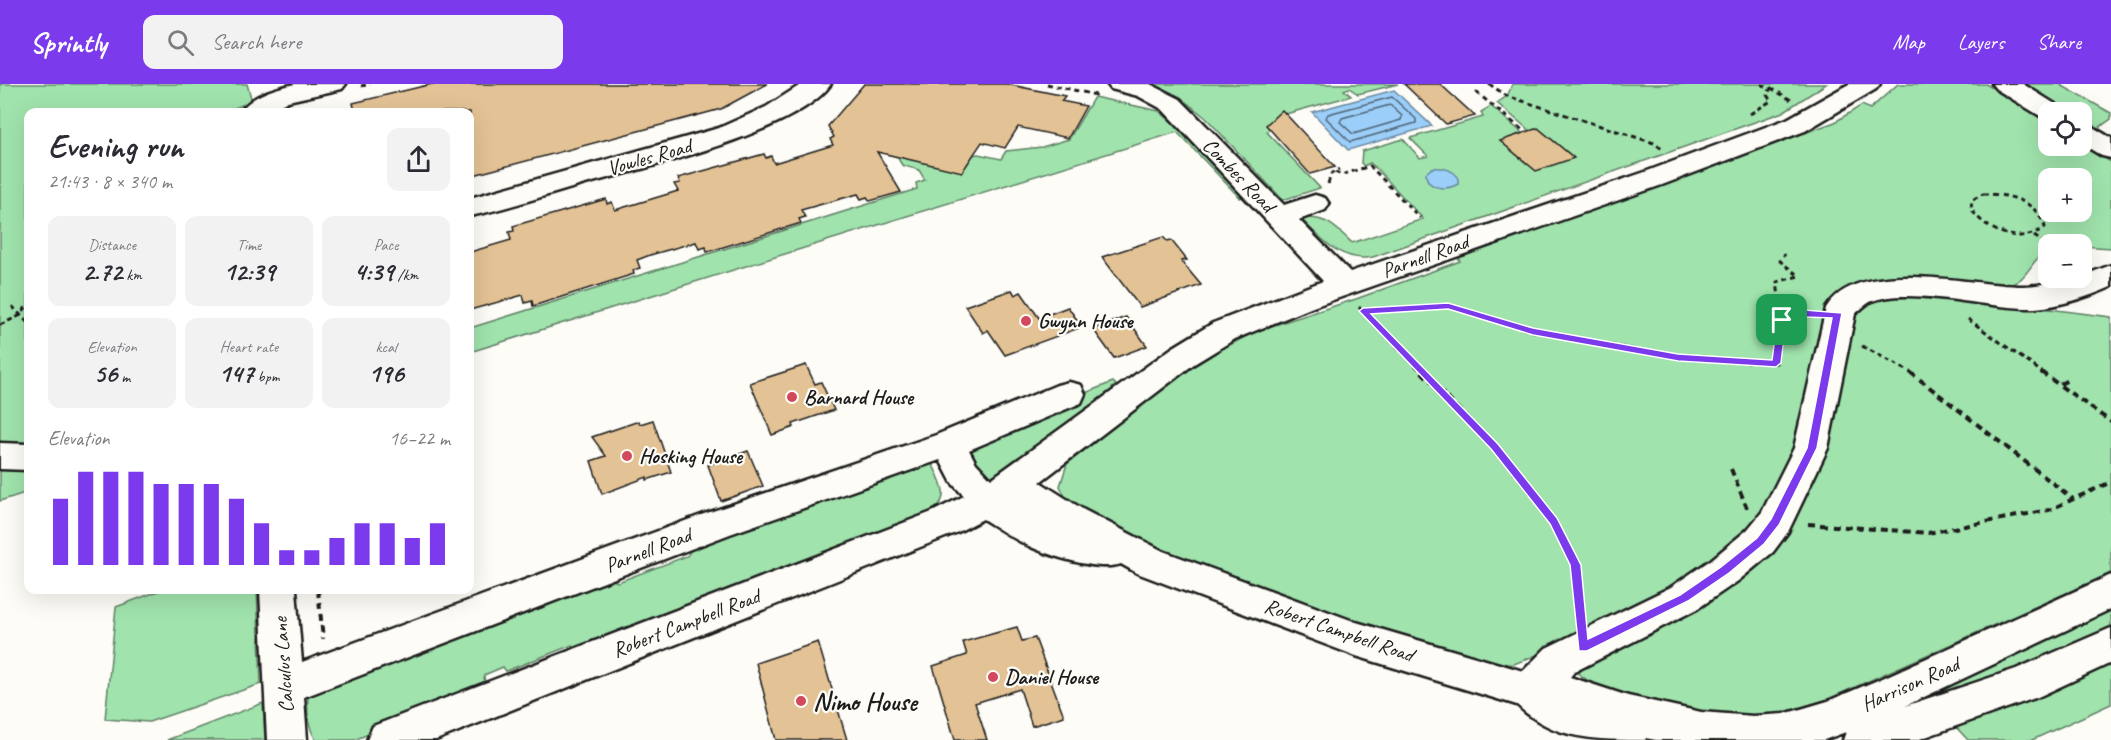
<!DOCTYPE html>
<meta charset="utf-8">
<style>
body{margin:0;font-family:Caveat,sans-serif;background:#f2f2f3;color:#2b2b33;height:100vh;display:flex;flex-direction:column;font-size:22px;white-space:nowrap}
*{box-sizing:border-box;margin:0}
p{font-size:20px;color:#7c7c81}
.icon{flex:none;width:33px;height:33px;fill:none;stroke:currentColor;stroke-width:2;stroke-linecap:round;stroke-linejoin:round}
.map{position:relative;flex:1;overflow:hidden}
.drawer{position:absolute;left:24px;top:24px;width:450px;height:486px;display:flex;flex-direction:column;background:#fff;border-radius:12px;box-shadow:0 6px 24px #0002}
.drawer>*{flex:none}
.fabs{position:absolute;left:2038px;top:18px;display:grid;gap:12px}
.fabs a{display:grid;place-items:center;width:54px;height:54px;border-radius:12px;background:#fff;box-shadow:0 6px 24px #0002;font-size:30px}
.pin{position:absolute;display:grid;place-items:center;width:51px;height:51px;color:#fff;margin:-26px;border-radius:12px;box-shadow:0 3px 9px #0006}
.round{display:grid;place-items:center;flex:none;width:63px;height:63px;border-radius:12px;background:#f2f2f3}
.head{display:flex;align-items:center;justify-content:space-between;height:102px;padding:0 24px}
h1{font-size:33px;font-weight:700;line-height:45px}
.figures{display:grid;grid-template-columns:repeat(3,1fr);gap:9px;height:102px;padding:6px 24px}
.figures div{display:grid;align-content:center;border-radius:12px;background:#f2f2f3;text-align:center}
.figures b{font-size:26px;font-weight:700}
.figures small{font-size:16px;font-weight:400}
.figures p{font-size:16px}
.chart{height:168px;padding:12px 24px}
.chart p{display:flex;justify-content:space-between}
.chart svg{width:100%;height:108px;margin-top:6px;stroke:#7c3aed;stroke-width:6}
header{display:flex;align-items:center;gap:36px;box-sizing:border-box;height:84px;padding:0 30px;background:#7c3aed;color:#fff}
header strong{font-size:28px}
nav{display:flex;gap:33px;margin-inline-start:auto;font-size:21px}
.search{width:420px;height:54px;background:#f2f2f3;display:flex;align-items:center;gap:15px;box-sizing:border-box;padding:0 21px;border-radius:12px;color:#7c7c81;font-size:22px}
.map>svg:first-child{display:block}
.green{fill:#a0e3ad;stroke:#5e8064;stroke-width:1.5;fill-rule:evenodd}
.water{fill:#9bcef8;stroke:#6887a0;stroke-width:1.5}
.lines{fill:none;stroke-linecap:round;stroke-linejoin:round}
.shore{stroke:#4f6374;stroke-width:1.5}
.building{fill:#e3c395;stroke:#1c1c1c;stroke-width:1.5}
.minor-casing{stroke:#1c1c1c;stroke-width:5}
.path-far1{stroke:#1c1c1c;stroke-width:3;stroke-dasharray:5 4;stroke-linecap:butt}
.path{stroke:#1c1c1c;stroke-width:4;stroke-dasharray:7 5;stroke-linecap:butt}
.minor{fill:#fdfcf7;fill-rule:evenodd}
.route{fill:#7c3aed;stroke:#fff;stroke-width:1.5;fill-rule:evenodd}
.poi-dot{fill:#d1495b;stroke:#fdfcf7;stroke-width:2}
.labels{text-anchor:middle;stroke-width:4.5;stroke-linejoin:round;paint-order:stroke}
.street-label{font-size:21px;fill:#1c1c1c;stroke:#fdfcf7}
.poi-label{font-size:21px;font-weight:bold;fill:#1c1c1c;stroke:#fdfcf7;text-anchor:start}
.near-poi-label{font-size:26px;font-weight:bold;fill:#1c1c1c;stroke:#fdfcf7;text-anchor:start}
</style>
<header>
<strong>Sprintly</strong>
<div class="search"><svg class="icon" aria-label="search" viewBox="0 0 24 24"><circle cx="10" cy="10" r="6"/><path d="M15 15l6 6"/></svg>Search here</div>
<nav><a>Map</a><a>Layers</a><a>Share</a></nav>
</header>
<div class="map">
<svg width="2111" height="656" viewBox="0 0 2111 656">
<rect width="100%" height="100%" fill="#fdfcf7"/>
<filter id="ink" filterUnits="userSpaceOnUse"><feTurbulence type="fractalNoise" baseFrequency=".0167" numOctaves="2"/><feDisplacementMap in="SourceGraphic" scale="12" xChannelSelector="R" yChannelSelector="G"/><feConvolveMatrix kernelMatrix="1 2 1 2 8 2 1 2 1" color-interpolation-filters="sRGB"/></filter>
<g filter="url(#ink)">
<!-- green -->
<g class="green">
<polygon points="0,0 247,0 252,17 225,28 28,28 28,408 0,417"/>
<polygon points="1149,0 1398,0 1358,10 1349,4 1344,6 1351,12 1282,31 1267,48 1320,104 1283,116 1206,34 1182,15"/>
<path d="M1513 0H1826L1783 28 1373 173C1341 179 1322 155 1301 135 1325 131 1336 143 1352 159L1423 135 1378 86 1370 79 1364 82 1361 79 1362 67 1403 55 1420 74 1428 72 1410 54 1483 33 1481 28 1491 22 1522 49 1501 57 1573 73 1538 44 1530 47 1497 19 1507 12Z"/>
<path d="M1898 0H1986L2049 39V62L2082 60 2111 78V164L2049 160V166C2027 177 2030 199 2003 202L1891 195 1866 196 1837 210 1824 234 1800 340 1774 421 1745 456 1683 497 1585 552 1514 580 1498 581 1388 548 1313 523 1191 479 1119 449 1069 421 1060 402 1067 380 1194 280 1256 247 1356 215 1460 177 1458 174 1835 38 1862 21 1870 25ZM2049 94H2082V128H2049Z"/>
<polygon points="2023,0 2059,0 2111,29 2111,35 2097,45 2082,36 2082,28 2069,28"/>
<polygon points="1094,13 1159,27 1181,46 1243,112 1240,114 1177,48 470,268 470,244 917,105 916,99 925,96 919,86 902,81 886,55 962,88 973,71 978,70 1001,75 1006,67 1042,63 1069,55"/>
<polygon points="1889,211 1946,212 2111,233 2111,489 1826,616 1765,634 1703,631 1664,622 1593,600 1576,588 1576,583 1756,472 1852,231 1862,220"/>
<polygon points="1113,298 1116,301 1112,304 1114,306 995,394 988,394 966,375 972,354"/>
<path d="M930 375C939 395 955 416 929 428L573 567 572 561 506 587 503 583 484 591 485 603 354 656H316C307 642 307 626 308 610L599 492 618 498 687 472 698 456Z"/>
<polygon points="161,506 257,506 261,600 149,638 105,635 116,523"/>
<polygon points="2111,522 2111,551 1932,622 1922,610"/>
<polygon points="2111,573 2111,620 2032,656 1968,656 1954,641"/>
<polygon points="263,619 265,656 167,656"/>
</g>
<!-- water -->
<g class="water">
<polygon points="1394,6 1432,42 1348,66 1312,28"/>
<path d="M1432 84C1442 83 1452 85 1458 93V100C1446 107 1426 105 1426 89Z"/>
</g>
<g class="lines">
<!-- shore -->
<g class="shore">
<polygon points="1392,13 1416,35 1416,39 1350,58 1326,34 1328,30"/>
<polygon points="1390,21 1402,32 1401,36 1353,50 1340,38 1342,34"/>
</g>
</g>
<!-- building -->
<g class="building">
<polygon points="432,0 767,0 721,25 470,92 470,28 355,28 353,19"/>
<polygon points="864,0 1006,0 1065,12 1061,17 1086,22 1068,54 1018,43 1005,64 982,58 962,88 877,68 901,108 870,117 867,113 861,115 858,110 801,126 805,133 799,135 801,139 707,168 706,163 699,165 696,158 650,171 637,176 640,184 633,186 634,190 533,222 532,217 525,219 523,211 470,226 470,168 511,156 509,148 514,147 513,142 606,115 607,120 612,118 615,126 678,107 674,100 680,99 678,94 764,70 766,74 771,72 774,79 833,61 830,55 834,53 828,42"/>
<polygon points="1404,0 1440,0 1475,32 1446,40"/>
<polygon points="1282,26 1335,83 1310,90 1266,41"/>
<polygon points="1538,44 1574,74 1536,87 1500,57"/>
<polygon points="1163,153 1167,157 1171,156 1187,176 1181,177 1201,201 1140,223 1102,173"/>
<polygon points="1012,206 1015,211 1021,208 1039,234 1068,223 1082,243 1005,271 988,246 983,249 965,222"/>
<polygon points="1126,233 1147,262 1114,274 1093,245"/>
<polygon points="806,281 815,300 821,298 834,326 793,340 794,343 772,351 750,299"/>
<polygon points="653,336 671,388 647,396 647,393 602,410 591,377 606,372 592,353 639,337 640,340"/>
<polygon points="748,367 763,402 721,417 708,381"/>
<polygon points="1017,543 1022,557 1035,554 1064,632 1032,642 1020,605 975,619 987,656 955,656 933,582 967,571 963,558"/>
<polygon points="818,558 847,656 776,656 756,579"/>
</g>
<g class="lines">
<defs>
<g id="minor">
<path d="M295 0H346L342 5 288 17 267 28H240C253 10 274 5 295 0Z"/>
<path d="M802 0H831C796 50 635 86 575 103 540 113 505 125 470 132V114L719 44 766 23Z"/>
<path d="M1107 0H1150L1180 15 1284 121 1315 111 1325 114 1329 120 1325 126 1299 136 1350 188 1642 89 1787 35 1849 0H1880L1876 5 1805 47 1662 101 1313 223 1235 255 1194 280 1040 398 1084 426 1163 467 1356 538 1523 587 1546 564 1671 503 1712 475 1747 446 1762 428 1794 364 1826 224C1858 171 1972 202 2023 202 2044 202 2063 194 2082 194V192L2111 181V203C2088 213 2061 222 2035 224 1992 226 1908 201 1870 218 1865 221 1860 226 1855 230L1828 364 1788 448 1773 468 1738 497 1697 525 1574 588 1570 593 1628 612 1701 628 1753 632 1784 630 1828 617 1885 593 2111 491V525L1905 622 2016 585 2111 544V579L2038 613 1917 656H1843L1846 648 1824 656H1656L1645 654 1646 656C1595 656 1554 656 1517 621L1356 572 1137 489 1121 480C1099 488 1045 471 1023 459 1009 452 996 443 983 435L958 448 436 656H367L373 642 932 428 964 412 952 399 940 376 730 450 304 613 307 656H267L260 506H296L302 578 704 430 936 351 1057 301 1069 298 1081 301 1085 310 1081 319 969 366 976 379 991 395 1172 264 1213 239 1323 197 1162 25 1138 12 1111 5Z"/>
<polygon points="1992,0 2023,0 2060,23 2064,28 2049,28 2049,35 2042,33 1996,5"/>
<polygon points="2082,40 2091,42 2111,54 2111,74 2102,72 2082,60"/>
<polygon points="0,359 28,360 28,386 0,385"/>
</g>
</defs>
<!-- minor casing -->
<use href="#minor" class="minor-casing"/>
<!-- path-far1 -->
<g class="path-far1">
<polyline points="1047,0 1096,11"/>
<polyline points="1489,0 1507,12 1654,59 1662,65"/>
<polyline points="361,2 370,0"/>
<polyline points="1771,4 1791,16"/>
<polyline points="1476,8 1525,48"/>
<polyline points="1750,30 1771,17 1767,11 1771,4 1760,0"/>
<polyline points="1335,88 1341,91 1370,82 1420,134"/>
<polyline points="1328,100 1331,90 1339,85"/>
<path d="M1983 110C2009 110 2036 116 2045 143 2021 162 1987 148 1971 125L1972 116Z"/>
<polyline points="2034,152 2049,162"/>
<polyline points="12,222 28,239"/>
<polyline points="1359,223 1423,289"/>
<polyline points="1364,227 1448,222 1533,247 1679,274 1776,279 1782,235 1808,229"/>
<polyline points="1782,235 1777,198 1799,192 1780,177 1785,170"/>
<polyline points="1968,235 2043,289"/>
<polyline points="0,241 19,232 28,221"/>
<polyline points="1862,262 1912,289"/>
</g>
<!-- path -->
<g class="path">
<polyline points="1422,288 1495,363 1554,437 1576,481 1581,530"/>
<polyline points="1910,288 2073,415"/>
<polyline points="2041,288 2111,338"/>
<polyline points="2060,300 2068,296"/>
<polyline points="1731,385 1747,424"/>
<polyline points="1808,440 1928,449 2049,426 2111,398"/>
<polyline points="318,506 323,555"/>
</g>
<!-- minor -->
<use href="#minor" class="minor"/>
</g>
</g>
<!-- route -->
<path class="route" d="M1448 219 1533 244 1678 270 1772 276 1778 233 1804 226 1842 229 1817 364 1779 441 1764 460 1729 489 1688 517 1587 567H1579L1570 481 1550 440 1491 365 1359 227 1363 224ZM1448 225 1533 251 1678 277 1776 283 1781 279 1786 238 1804 233 1832 234 1807 364 1771 435 1757 454 1721 483 1680 511 1588 555 1581 481 1557 434 1498 360 1371 230Z"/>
<!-- markers -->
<g class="poi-dot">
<circle cx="1026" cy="237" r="6"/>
<circle cx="792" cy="313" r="6"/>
<circle cx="627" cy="372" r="6"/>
<circle cx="993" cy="593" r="6"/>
<circle cx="801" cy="617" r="6"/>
</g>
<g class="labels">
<!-- street labels -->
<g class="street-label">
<text transform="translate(649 73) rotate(-16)" y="7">Vowles Road</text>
<text transform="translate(1239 91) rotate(46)" y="7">Combes Road</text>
<text transform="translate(1425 172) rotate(-20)" y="7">Parnell Road</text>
<text transform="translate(648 466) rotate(-21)" y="7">Parnell Road</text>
<text transform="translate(686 539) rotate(-21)" y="7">Robert Campbell Road</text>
<text transform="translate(1339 546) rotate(19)" y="7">Robert Campbell Road</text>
<text transform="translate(283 581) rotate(-94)" y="7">Calculus Lane</text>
<text transform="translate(1910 600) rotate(-24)" y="7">Harrison Road</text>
</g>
<!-- poi labels -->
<g class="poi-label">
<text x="1038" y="244">Gwynn House</text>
<text x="804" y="320">Barnard House</text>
<text x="639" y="379">Hosking House</text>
<text x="1005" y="600">Daniel House</text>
</g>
<!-- near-poi labels -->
<g class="near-poi-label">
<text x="813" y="626">Nimo House</text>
</g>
</g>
</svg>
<div class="fabs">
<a><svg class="icon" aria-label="locate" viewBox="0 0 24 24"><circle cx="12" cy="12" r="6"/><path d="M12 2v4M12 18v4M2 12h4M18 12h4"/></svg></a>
<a>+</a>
<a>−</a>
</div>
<div class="pin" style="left:1782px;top:236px;background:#1e9e55"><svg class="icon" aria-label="arrive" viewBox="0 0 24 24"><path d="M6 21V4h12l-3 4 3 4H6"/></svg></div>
<section class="drawer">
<div class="head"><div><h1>Evening run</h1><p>21:43 · 8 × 340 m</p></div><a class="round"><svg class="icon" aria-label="share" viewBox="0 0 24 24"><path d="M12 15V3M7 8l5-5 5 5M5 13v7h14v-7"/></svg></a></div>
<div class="figures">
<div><p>Distance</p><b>2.72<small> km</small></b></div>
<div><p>Time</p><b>12:39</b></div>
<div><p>Pace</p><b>4:39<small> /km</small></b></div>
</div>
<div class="figures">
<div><p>Elevation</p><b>56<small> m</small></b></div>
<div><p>Heart rate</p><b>147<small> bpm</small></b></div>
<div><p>kcal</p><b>196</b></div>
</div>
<div class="chart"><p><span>Elevation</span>16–22 m</p>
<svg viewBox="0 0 160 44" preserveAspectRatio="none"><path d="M5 44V17M15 44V6M25 44V6M35 44V6M45 44V11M55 44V11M65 44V11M75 44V17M85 44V27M95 44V38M105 44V38M115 44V33M125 44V27M135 44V27M145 44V33M155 44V27"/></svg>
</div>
</section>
</div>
